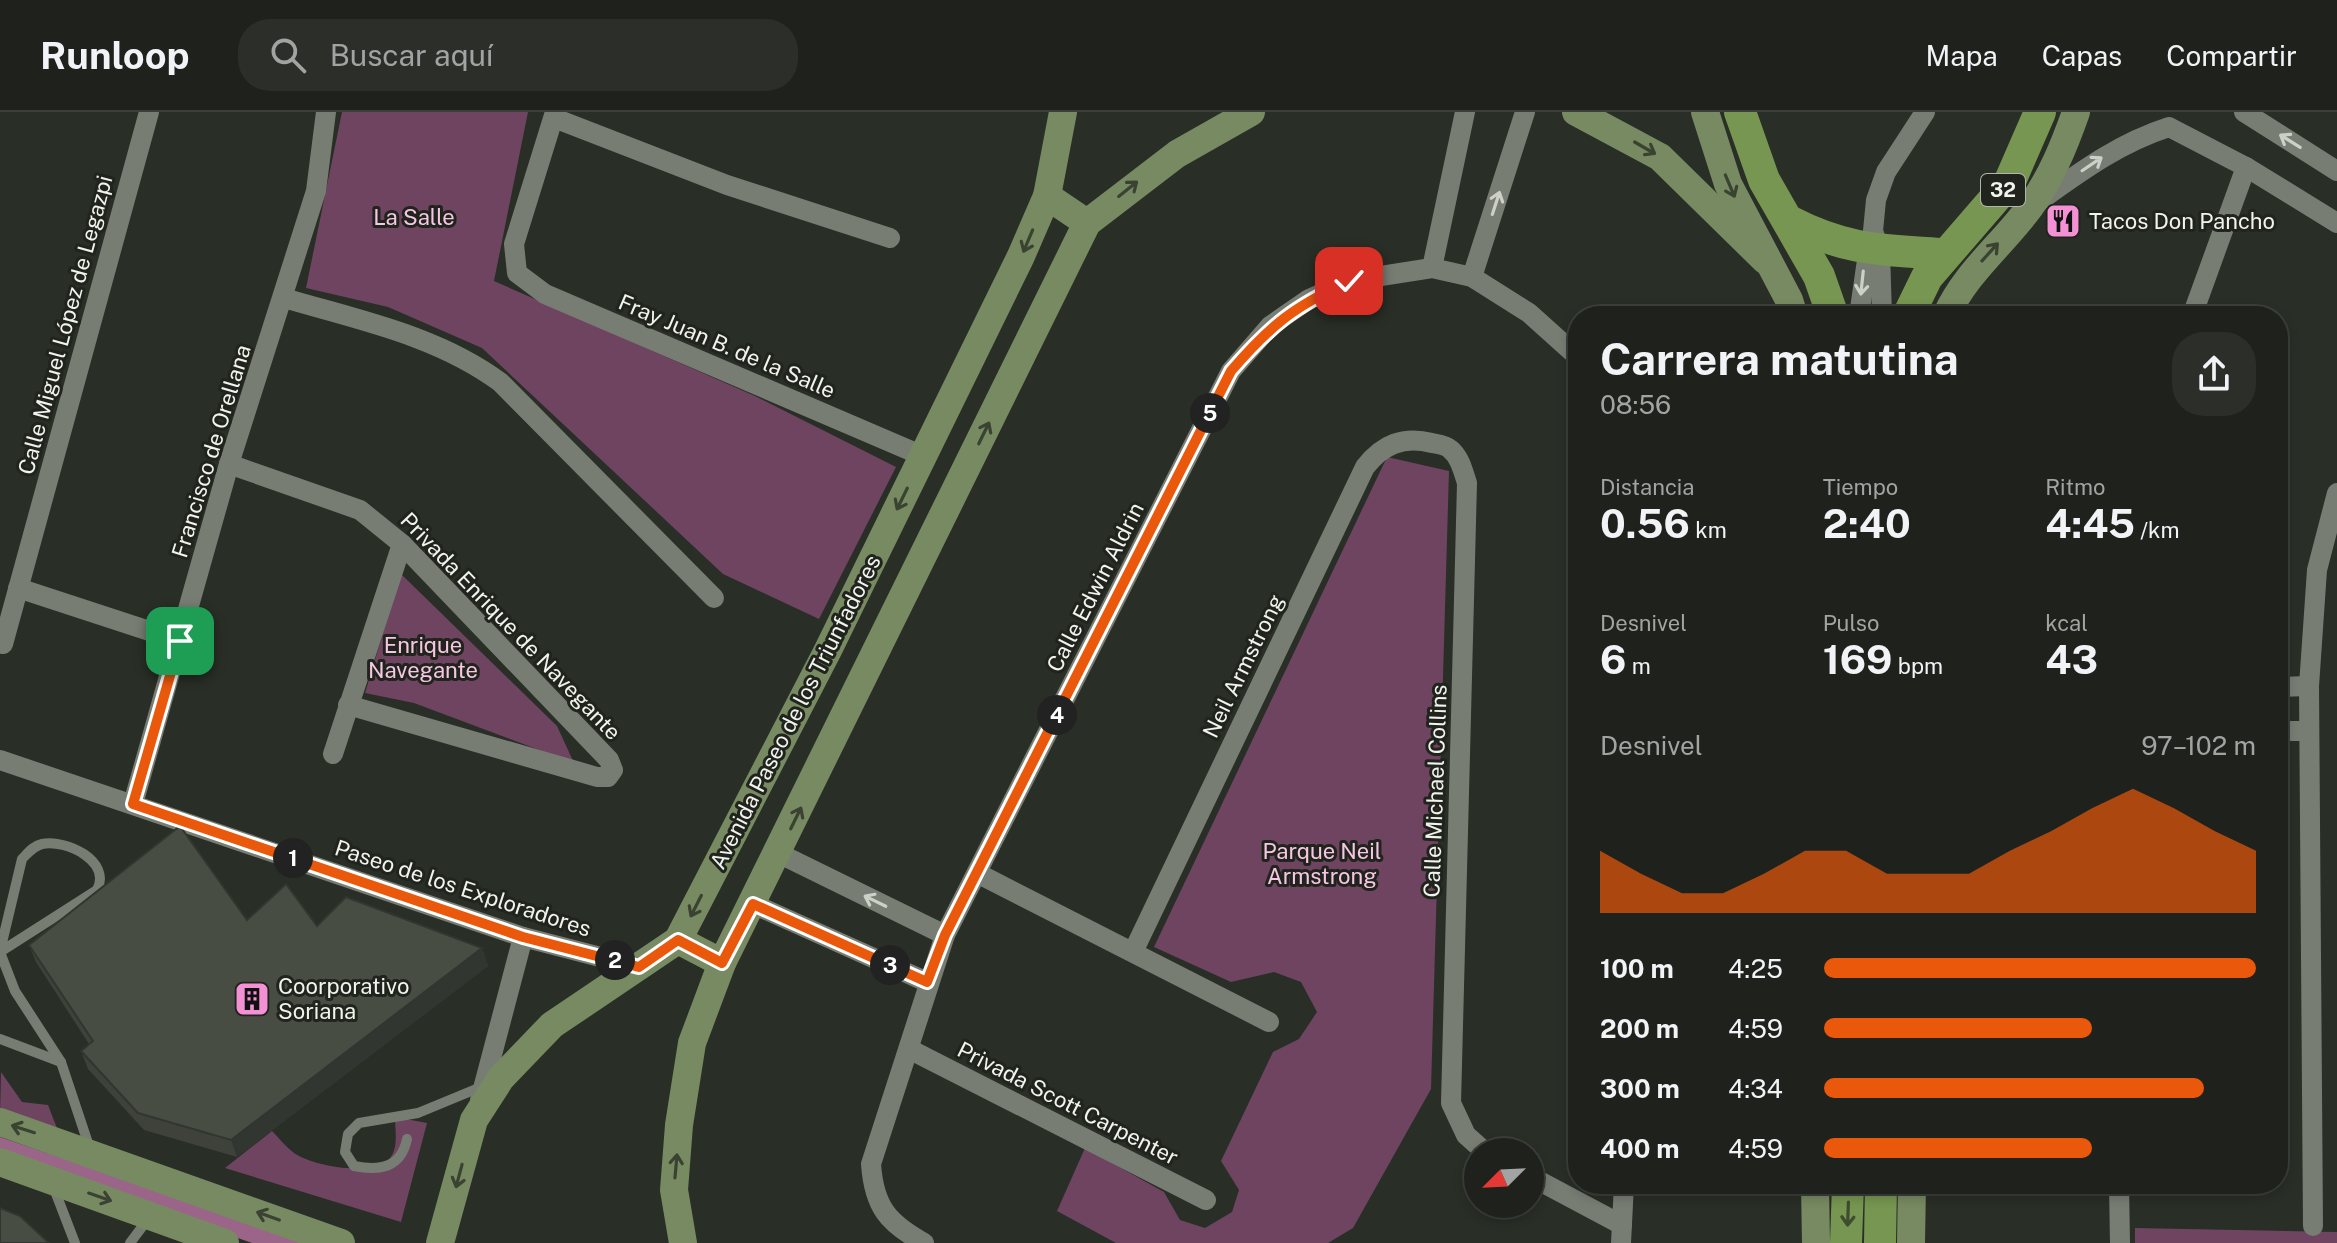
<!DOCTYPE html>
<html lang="es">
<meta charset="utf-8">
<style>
body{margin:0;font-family:"Public Sans",sans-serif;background:#2c2f29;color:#f1f3f6;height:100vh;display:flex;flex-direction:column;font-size:30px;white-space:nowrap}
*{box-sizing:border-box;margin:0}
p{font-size:26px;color:#a1a4a3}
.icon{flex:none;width:44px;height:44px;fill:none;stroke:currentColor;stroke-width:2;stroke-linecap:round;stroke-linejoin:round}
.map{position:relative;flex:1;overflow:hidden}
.details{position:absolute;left:1568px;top:194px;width:720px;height:888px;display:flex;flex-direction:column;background:#1f221c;border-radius:32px;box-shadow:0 4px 12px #0003,0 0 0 2px #3c3f3b}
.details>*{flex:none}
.needle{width:52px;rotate:246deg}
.tools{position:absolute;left:1464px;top:1026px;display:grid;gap:16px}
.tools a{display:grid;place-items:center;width:80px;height:80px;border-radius:50%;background:#1f221c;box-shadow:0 4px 12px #0003,0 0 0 2px #3c3f3b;font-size:40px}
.pin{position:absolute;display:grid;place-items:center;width:68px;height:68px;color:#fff;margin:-34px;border-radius:16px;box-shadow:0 4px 12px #0006}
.km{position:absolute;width:40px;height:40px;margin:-20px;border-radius:50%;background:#222;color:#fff;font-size:22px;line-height:40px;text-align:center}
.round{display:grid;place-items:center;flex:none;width:84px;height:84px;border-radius:32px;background:#2c2f29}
.overview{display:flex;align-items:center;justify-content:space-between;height:136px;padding:0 32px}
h1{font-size:44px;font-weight:700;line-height:60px}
.figures{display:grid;grid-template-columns:repeat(3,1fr);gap:12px;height:136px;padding:8px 32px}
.figures div{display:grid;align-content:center}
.figures b{font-size:40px;font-weight:700}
.figures small{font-size:22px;font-weight:400}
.figures p{font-size:22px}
.chart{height:224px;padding:16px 32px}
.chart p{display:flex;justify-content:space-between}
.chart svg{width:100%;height:144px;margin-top:8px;fill:#ea580c;opacity:.7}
ul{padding:0 32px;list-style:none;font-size:26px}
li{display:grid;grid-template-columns:128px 96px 1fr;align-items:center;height:60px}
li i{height:20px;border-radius:10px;background:#ea580c}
header{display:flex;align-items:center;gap:48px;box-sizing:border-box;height:112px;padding:0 40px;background:#1f221c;border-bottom:2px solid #3c3f3b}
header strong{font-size:38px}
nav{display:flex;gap:44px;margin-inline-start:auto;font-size:28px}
.search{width:560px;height:72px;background:#2c2f29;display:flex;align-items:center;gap:20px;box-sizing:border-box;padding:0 28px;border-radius:32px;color:#a1a4a3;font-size:30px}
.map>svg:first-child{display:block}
.green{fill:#6e4460}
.water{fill:#9a6588}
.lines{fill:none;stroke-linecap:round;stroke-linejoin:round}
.lane{stroke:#787d74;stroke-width:10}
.street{stroke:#787d74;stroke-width:20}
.secondary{stroke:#788a62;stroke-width:28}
.primary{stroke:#779651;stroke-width:32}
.wall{fill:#3e423a}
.shaded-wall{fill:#323630}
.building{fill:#484d44;stroke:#323630;stroke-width:2}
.oneway{stroke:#cdd0c9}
.oneway2{stroke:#3a4331}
.oneway3{stroke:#3e4c2f}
.route-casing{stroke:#fff;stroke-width:16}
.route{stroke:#ea580c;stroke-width:10}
.labels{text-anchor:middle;stroke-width:6;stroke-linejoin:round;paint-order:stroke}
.shield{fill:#20241c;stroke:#b2b5af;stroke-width:2}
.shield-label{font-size:20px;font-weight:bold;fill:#f1f3ee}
.park-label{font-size:22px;fill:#f6c6e5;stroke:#20241c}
.poi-label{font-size:22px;fill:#f1f3ee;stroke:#20241c;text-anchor:start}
.street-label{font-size:22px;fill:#f1f3ee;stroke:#20241c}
</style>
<header>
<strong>Runloop</strong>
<div class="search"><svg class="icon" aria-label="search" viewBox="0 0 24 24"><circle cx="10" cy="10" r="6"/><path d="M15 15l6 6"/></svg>Buscar aquí</div>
<nav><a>Mapa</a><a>Capas</a><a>Compartir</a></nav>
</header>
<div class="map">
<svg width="2337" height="1131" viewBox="0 0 2337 1131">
<rect width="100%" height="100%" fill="#292e26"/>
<!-- green -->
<g class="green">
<polygon points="342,0 528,0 494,169 755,284 896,355 819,507 723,462 482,236 388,195 306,176"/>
<polygon points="1387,345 1449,359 1431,977 1353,1116 1328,1131 1116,1131 1057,1099 1085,1036 1164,1080 1180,1108 1205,1116 1232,1100 1239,1078 1221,1049 1273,940 1299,927 1317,900 1301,870 1274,860 1231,870 1154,835"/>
<polygon points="401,462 557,614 574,651 414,591 365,581"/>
<polygon points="1,960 22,990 48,993 60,1024 0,1003"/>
<path d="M395 1005 427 1011 401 1110 225 1056 272 1019C279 1026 286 1035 294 1041 313 1054 371 1065 389 1047 399 1037 395 1018 395 1005Z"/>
<polygon points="2135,1116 2337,1120 2337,1131 2135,1131"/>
</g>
<!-- water -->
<polygon class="water" points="0,1025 309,1131 252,1131 0,1042"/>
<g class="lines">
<!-- lane -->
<g class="lane">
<path d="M0 839 22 747C28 741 33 734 42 732 66 727 112 749 97 778L0 840"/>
<polyline points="0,840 15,879 61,950 90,1037"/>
<polyline points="0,927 61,950"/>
<path d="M407 1027C401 1056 380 1059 354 1054L345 1040 348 1022 359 1011 418 1001 481 975"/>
<polyline points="53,1074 75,1131"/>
<polyline points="130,1131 148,1107"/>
</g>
<!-- street -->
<g class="street">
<polyline points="555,0 514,132 517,161 545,182 923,344"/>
<polyline points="2244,0 2337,59"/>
<polyline points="554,6 727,73 890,126"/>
<path d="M2038 90C2080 60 2119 31 2169 15L2246 55 2337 111"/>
<polyline points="1432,156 1465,0"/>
<polyline points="1472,165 1525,0"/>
<path d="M284 186C358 208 436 223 500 270L714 486"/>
<polyline points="1859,204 1870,127"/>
<polyline points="1882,204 1880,139 1873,119 1876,88 1886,60 1925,0"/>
<polyline points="2192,204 2246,55"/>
<polyline points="229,352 360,398 402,432 609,648 613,658 608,665 597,665 348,593"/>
<polyline points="18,476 180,529"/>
<polyline points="3,532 149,0"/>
<polyline points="2278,575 2309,574"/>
<polyline points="2278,619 2308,619"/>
<polyline points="333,642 402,432"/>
<polyline points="0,648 523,825 639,855"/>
<polyline points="133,692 229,352 316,79 326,0"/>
<polyline points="778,741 945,823"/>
<polyline points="977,761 1269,910"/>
<polyline points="753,792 927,870"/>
<path d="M1134 838 1365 355C1383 332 1403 324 1432 331 1437 332 1446 333 1450 337 1460 345 1463 359 1467 371L1451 991 1466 1023 1485 1040"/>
<polyline points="909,937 1206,1088"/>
<polyline points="480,988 523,825"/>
<polyline points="1530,1064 1622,1113"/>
<polyline points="2119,1072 2120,1131"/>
<polyline points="2313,1114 2309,574 2317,458 2337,381"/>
<path d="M924 1131C888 1111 874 1095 871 1052L945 823 1231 259 1270 214 1309 187 1349 169 1432 156 1472 165 1529 201 1578 245"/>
<polyline points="1621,1131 1624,1072"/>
</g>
<!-- secondary -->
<g class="secondary">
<polyline points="1576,0 1660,45 1765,148"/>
<polyline points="1705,0 1728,72 1789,188 1794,204"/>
<polyline points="1047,84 1087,111"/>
<path d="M1946 204C1966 160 2002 133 2030 95 2051 66 2064 34 2076 0"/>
<polyline points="678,828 722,851"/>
<polyline points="0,1010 341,1131"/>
<polyline points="0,1050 225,1131"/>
<polyline points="1815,1072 1816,1131"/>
<polyline points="440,1131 474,1008 501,966 552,913 678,828 828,538 1021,144 1047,84 1063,0"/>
<polyline points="683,1131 674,1078 679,1013 692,931 722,851 1087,111 1177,42 1251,0"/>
<polyline points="1911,1131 1912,1072"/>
</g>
<!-- primary -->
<g class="primary">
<polyline points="1740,0 1764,68 1819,164 1833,204"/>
<path d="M1789 109C1847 139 1882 138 1944 142"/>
<polyline points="1908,204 1927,165 2010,69 2040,0"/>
<polyline points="1846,1131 1848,1072"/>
<polyline points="1880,1131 1881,1072"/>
</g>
</g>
<!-- wall -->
<polygon class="wall" points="247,808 317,814 482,836 488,854 237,1045 144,1018 88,957 81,939 89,932 36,850 29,833"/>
<!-- shaded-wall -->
<polygon class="shaded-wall" points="482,836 488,854 237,1045 231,1028"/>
<!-- building -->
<g class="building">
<polygon points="180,714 247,808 286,772 317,814 346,785 482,836 231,1028 138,1001 81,939 93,929 29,833"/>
<polygon points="0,1096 20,1104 49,1131 0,1131"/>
</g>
<!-- one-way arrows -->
<defs><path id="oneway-shaft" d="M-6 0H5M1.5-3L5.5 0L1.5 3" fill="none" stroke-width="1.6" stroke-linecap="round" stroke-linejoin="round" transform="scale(2)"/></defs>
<g class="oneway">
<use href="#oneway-shaft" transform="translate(2290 29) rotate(-148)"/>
<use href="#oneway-shaft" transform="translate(2092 52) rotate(-34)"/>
<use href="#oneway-shaft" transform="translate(1496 91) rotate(-72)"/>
<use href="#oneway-shaft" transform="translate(1862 171) rotate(96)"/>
<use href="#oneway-shaft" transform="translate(875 789) rotate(-154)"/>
</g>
<g class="oneway2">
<use href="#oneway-shaft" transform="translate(1645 36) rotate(30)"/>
<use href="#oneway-shaft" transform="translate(1730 74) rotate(67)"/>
<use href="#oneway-shaft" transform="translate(1128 77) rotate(-39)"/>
<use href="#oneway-shaft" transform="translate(1028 129) rotate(113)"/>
<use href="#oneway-shaft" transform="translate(1990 140) rotate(-48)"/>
<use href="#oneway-shaft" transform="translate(984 321) rotate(-64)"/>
<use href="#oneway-shaft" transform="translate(902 387) rotate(116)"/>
<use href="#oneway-shaft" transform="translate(796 706) rotate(-64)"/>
<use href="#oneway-shaft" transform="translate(696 794) rotate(117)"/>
<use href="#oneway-shaft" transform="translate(23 1017) rotate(-162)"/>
<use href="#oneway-shaft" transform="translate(676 1054) rotate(-85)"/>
<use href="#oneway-shaft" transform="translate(459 1064) rotate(105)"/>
<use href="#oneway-shaft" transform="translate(100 1085) rotate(19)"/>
<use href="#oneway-shaft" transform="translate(268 1104) rotate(-160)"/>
</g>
<use class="oneway3" href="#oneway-shaft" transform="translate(1848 1102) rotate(92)"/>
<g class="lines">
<defs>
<path id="route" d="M180 529 133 692 523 825 639 855 678 828 722 851 753 792 927 870 945 823 1231 259C1271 213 1293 195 1349 169"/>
</defs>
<!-- route casing -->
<use href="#route" class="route-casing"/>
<!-- route -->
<use href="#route" class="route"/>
</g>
<!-- icons -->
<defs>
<symbol id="restaurant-square" viewBox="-11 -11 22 22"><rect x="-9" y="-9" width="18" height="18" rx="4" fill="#f491d4" stroke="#20241c"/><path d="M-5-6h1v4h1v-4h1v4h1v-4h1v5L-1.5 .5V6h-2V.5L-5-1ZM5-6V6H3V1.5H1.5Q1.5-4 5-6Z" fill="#111"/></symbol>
<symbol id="building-square" viewBox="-11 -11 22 22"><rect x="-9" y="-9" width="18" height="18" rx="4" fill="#f491d4" stroke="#20241c"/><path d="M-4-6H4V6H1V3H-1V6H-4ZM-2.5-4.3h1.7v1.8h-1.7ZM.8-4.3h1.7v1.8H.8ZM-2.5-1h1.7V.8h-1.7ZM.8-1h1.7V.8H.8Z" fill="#111"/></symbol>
</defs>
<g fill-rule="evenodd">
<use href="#restaurant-square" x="2043" y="89" width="40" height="40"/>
<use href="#building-square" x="232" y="867" width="40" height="40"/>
</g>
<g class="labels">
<!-- shield labels -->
<rect class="shield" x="1981" y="62" width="44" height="32" rx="6"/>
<g class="shield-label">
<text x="2003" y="85">32</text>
</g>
<!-- park labels -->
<g class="park-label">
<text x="414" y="113">La Salle</text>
<text x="423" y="541">Enrique<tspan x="423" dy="25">Navegante</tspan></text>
<text x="1322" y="747">Parque Neil<tspan x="1322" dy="25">Armstrong</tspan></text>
</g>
<!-- poi labels -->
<g class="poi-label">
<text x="2089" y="117">Tacos Don Pancho</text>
<text x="278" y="882">Coorporativo<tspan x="278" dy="25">Soriana</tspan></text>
</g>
<!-- street labels -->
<g class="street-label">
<text transform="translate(65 213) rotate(-75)" y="8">Calle Miguel López de Legazpi</text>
<text transform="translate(727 234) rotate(23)" y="8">Fray Juan B. de la Salle</text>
<text transform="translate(211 339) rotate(-73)" y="8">Francisco de Orellana</text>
<text transform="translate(1095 475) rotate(-63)" y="8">Calle Edwin Aldrin</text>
<text transform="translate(511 514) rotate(46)" y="8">Privada Enrique de Navegante</text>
<text transform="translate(1243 554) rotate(-64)" y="8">Neil Armstrong</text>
<text transform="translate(795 600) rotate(-63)" y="8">Avenida Paseo de los Triunfadores</text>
<text transform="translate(1435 679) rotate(-88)" y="8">Calle Michael Collins</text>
<text transform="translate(463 776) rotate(18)" y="8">Paseo de los Exploradores</text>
<text transform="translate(1068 991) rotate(27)" y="8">Privada Scott Carpenter</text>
</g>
</g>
</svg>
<div class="tools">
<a><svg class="needle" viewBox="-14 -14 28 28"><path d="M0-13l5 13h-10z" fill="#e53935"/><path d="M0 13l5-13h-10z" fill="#a1a4a3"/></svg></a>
</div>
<div class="pin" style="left:180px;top:529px;background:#1e9e55"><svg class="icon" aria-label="arrive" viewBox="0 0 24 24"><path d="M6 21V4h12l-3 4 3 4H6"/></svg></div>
<div class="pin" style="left:1349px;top:169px;background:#d93025"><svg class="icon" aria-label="check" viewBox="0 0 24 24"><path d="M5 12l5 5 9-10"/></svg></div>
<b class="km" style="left:293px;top:746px">1</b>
<b class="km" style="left:615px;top:848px">2</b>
<b class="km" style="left:890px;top:853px">3</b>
<b class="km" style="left:1057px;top:603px">4</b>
<b class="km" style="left:1210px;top:301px">5</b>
<section class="details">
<div class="overview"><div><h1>Carrera matutina</h1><p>08:56</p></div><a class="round"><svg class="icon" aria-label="share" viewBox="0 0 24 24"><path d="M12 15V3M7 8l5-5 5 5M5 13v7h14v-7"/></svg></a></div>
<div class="figures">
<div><p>Distancia</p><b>0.56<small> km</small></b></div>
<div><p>Tiempo</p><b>2:40</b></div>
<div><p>Ritmo</p><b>4:45<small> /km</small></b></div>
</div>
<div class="figures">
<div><p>Desnivel</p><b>6<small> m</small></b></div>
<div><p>Pulso</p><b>169<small> bpm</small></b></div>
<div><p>kcal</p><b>43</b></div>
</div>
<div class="chart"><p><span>Desnivel</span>97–102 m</p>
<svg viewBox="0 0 160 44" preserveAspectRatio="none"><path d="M0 44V25L10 32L20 38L30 38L40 32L50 25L60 25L70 32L80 32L90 32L100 25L110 19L120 12L130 6L140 12L150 19L160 25V44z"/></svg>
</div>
<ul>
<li><b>100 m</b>4:25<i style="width:100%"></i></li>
<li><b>200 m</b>4:59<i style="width:62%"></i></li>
<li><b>300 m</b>4:34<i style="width:88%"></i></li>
<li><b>400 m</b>4:59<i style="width:62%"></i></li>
</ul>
</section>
</div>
